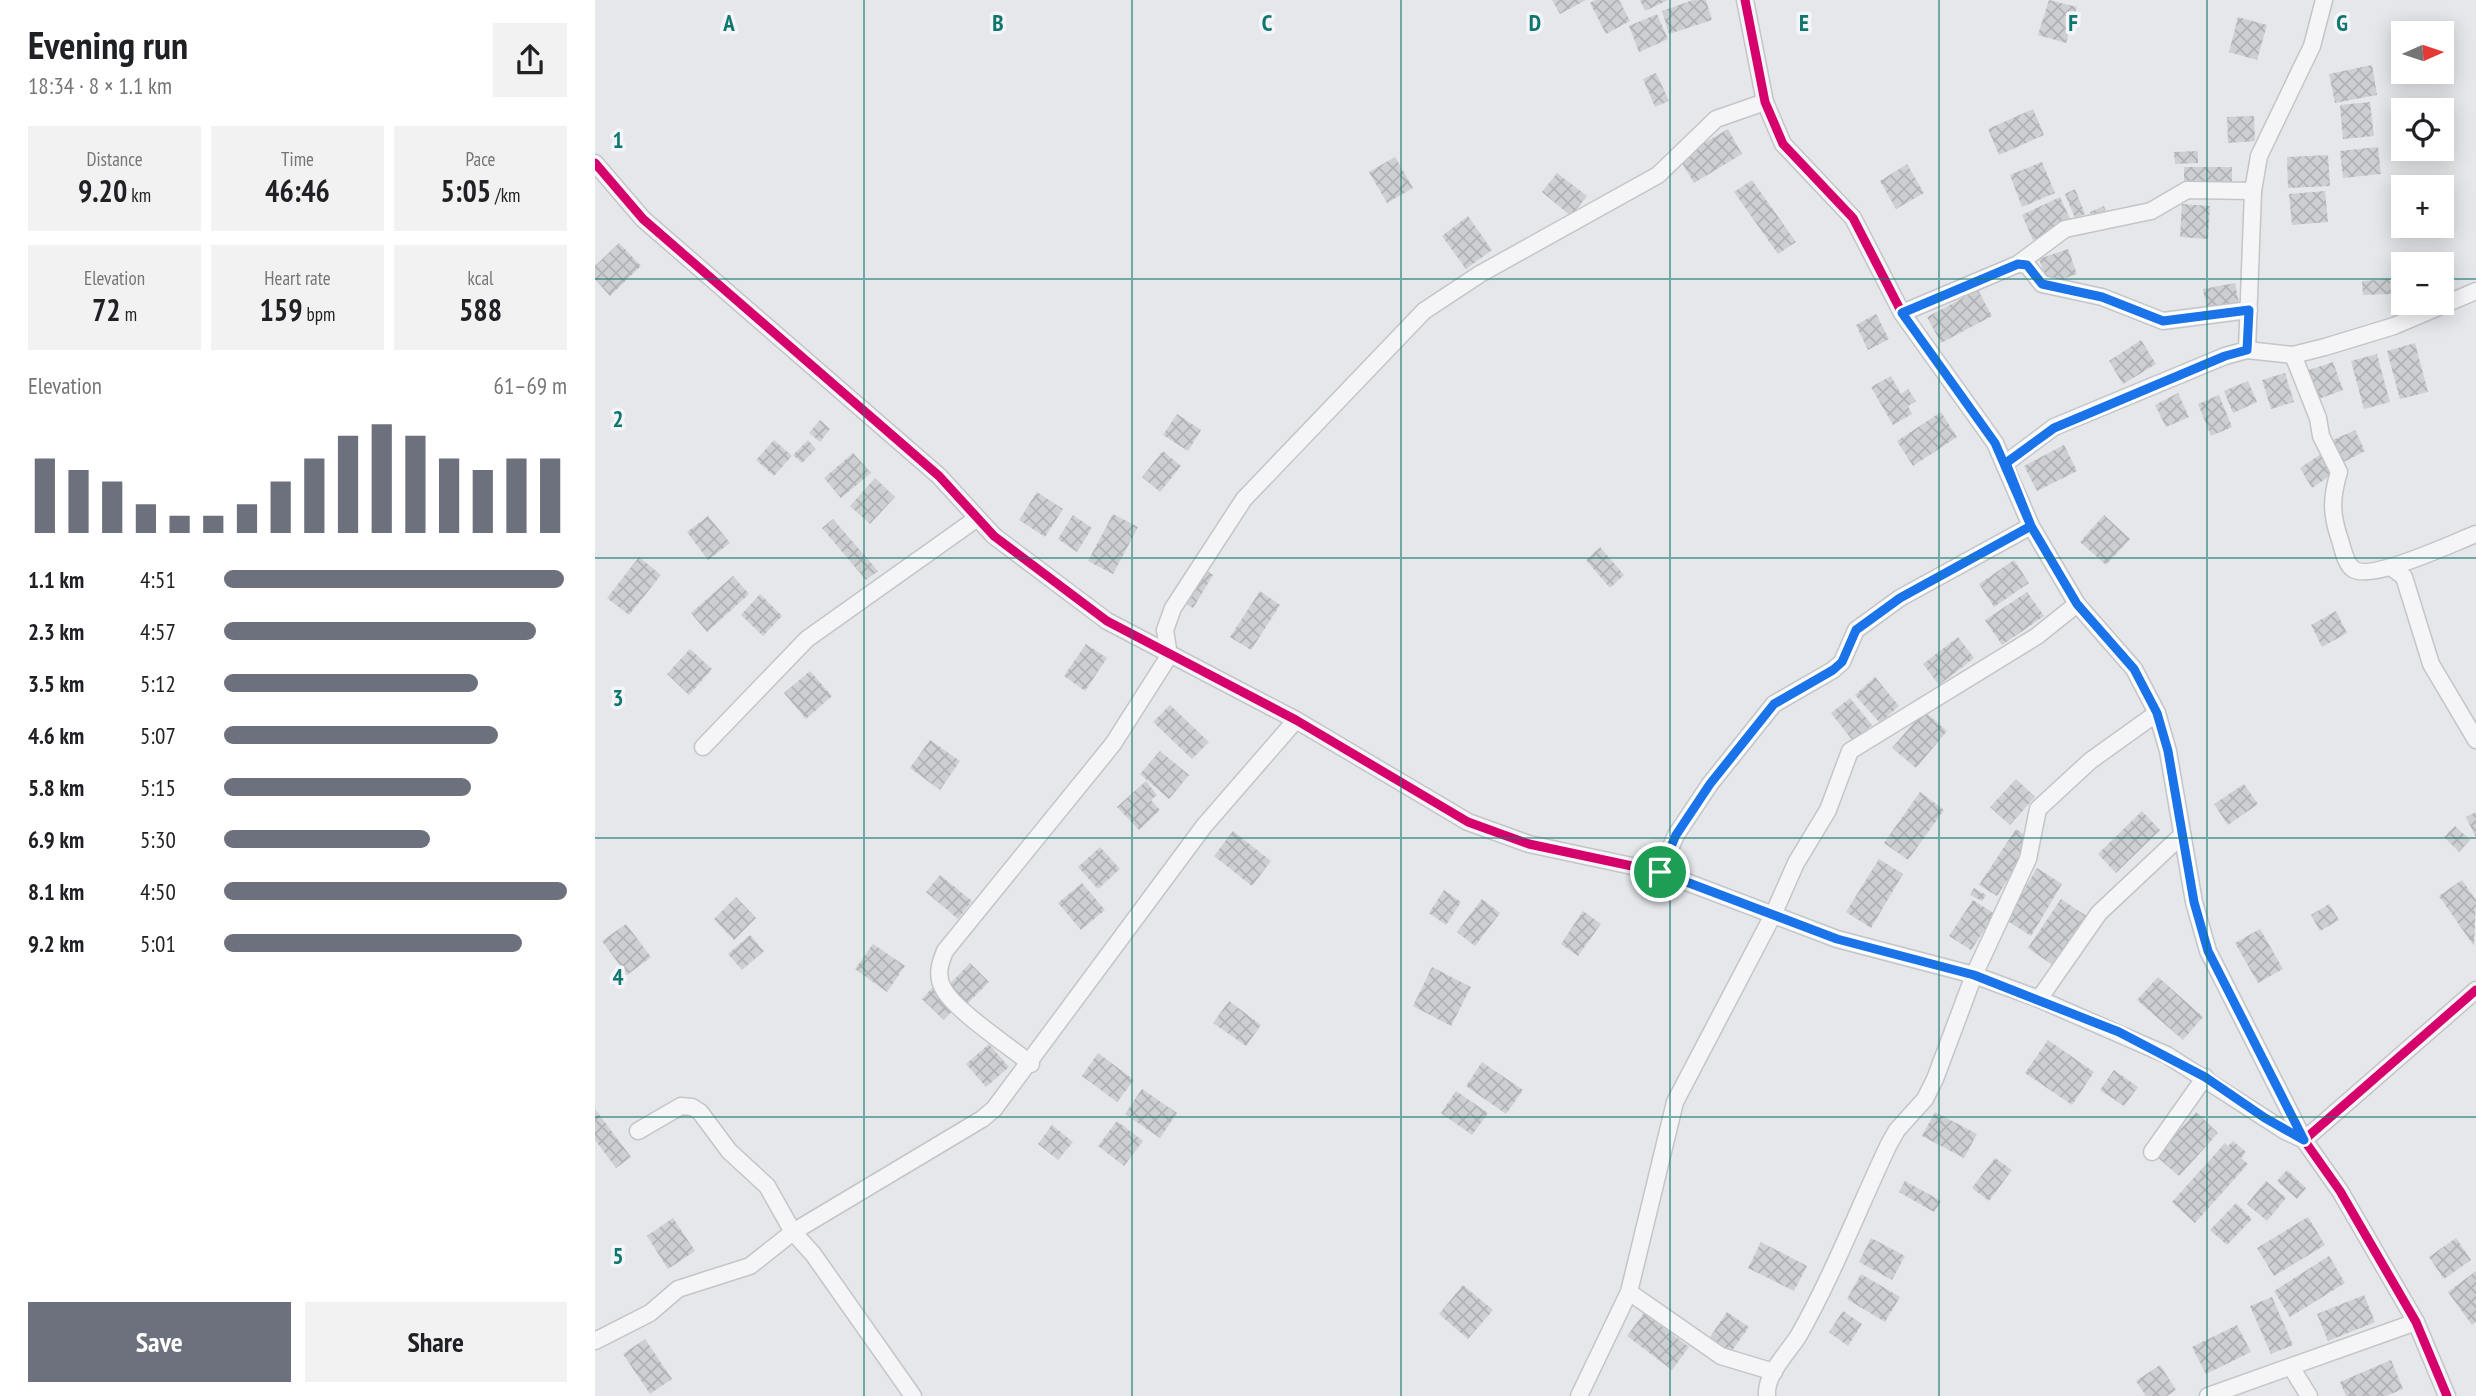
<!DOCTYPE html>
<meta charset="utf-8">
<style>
body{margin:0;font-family:"PT Sans Narrow",sans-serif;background:#f2f2f2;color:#202124;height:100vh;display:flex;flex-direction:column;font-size:26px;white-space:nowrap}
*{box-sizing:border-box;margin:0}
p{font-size:23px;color:#757577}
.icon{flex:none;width:38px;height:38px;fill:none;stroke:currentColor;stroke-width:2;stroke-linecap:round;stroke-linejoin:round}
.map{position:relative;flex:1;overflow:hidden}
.drawer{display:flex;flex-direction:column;background:#fff;width:595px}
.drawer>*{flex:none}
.needle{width:46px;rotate:87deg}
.controls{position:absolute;left:1796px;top:21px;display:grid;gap:14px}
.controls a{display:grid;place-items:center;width:63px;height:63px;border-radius:0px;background:#fff;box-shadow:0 4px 18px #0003;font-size:35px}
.pin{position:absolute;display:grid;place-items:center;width:60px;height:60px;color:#fff;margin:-30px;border:4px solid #fff;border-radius:50%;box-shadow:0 2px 7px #0007}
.round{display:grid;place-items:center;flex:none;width:74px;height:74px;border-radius:0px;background:#f2f2f2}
.overview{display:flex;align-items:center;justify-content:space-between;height:119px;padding:0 28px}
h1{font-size:38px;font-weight:700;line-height:52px}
.figures{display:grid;grid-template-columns:repeat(3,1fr);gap:10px;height:119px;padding:7px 28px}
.figures div{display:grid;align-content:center;border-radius:0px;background:#f2f2f2;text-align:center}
.figures b{font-size:30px;font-weight:700}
.figures small{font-size:19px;font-weight:400}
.figures p{font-size:19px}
.chart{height:196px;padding:14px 28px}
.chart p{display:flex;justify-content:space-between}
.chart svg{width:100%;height:126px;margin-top:7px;stroke:#6d717d;stroke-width:6}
.cta{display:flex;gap:14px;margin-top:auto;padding:14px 28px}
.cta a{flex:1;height:80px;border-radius:0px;background:#6d717d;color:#fff;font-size:28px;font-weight:700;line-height:80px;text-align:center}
.cta a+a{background:#f2f2f2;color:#202124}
ul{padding:0 28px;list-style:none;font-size:23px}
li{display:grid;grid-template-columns:112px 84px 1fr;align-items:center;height:52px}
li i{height:18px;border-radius:9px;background:#6d717d}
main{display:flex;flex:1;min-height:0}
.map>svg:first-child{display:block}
.building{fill:url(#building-cross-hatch)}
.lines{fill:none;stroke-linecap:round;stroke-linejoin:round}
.minor-casing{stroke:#c3c5c8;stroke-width:19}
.minor{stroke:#f5f5f7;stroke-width:16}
.cycleway-casing{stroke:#f4f5f9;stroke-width:13}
.cycleway{stroke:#d6006c;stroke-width:9}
.route-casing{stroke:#fff;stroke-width:14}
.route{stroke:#1a73e8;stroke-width:9}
.grid{fill:none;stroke:#0f766e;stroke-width:2;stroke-opacity:0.55}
.grid-label{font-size:23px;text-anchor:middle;font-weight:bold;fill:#0f766e;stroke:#f4f5f9;stroke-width:7;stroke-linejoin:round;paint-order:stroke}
</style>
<main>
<section class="drawer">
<div class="overview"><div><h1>Evening run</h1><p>18:34 · 8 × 1.1 km</p></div><a class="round"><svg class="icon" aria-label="share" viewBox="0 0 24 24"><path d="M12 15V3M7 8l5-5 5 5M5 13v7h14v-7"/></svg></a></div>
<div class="figures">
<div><p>Distance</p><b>9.20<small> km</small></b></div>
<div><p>Time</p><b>46:46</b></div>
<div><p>Pace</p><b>5:05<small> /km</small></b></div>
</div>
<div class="figures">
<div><p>Elevation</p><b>72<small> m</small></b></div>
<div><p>Heart rate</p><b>159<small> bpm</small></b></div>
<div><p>kcal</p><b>588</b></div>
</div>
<div class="chart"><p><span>Elevation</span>61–69 m</p>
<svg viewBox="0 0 160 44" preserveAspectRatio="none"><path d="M5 44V18M15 44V22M25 44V26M35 44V34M45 44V38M55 44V38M65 44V34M75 44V26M85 44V18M95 44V10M105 44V6M115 44V10M125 44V18M135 44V22M145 44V18M155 44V18"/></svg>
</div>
<ul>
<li><b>1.1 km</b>4:51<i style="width:99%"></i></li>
<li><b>2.3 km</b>4:57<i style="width:91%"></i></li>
<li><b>3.5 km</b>5:12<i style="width:74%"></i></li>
<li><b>4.6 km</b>5:07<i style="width:80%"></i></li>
<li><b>5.8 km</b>5:15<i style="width:72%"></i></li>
<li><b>6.9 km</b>5:30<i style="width:60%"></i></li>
<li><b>8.1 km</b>4:50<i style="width:100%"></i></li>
<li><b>9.2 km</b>5:01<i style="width:87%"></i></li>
</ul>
<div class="cta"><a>Save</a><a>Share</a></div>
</section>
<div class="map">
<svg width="1881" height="1396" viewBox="0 0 1881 1396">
<defs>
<pattern id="building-cross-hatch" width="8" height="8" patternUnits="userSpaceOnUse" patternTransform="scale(1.75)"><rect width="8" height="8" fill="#cecfd2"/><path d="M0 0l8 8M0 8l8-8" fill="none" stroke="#b1b2b6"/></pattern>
</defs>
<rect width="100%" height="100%" fill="#e5e7ea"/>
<!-- building -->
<g class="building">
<polygon points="957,0 991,0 965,14"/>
<polygon points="1000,0 1024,0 1035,21 1011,34 995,3"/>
<polygon points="1045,0 1073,0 1050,11"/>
<polygon points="1098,0 1111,0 1117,20 1074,34 1067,11"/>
<polygon points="1454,0 1482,7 1471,43 1443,35"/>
<polygon points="1062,14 1073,39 1044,52 1034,26"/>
<polygon points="1643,17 1672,25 1662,60 1634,52"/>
<polygon points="1777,65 1782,95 1740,103 1734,74"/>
<polygon points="1061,73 1074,101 1060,107 1048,79"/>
<polygon points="1775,102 1779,136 1748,139 1745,105"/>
<polygon points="1438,109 1449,135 1404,155 1393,129"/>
<polygon points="1659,116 1660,141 1633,143 1632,117"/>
<polygon points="1808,116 1808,144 1807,144 1801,118"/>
<polygon points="1133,129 1147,154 1099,183 1084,158"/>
<polygon points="1783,147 1786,174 1748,178 1745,151"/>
<polygon points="1808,149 1834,149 1834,150 1809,155"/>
<polygon points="1603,151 1603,163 1580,164 1579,152"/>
<polygon points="1733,155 1735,186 1693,188 1692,157"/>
<polygon points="800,157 818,188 792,203 774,172"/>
<polygon points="1447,162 1460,193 1427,207 1415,175"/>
<polygon points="1312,164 1329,193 1301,209 1285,181"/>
<rect x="1589" y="167" width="48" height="20"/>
<polygon points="962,173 992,196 976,216 947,192"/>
<polygon points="1157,180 1201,242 1183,254 1139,192"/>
<polygon points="1480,189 1490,214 1480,218 1470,194"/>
<polygon points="1730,191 1733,222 1697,225 1694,194"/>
<polygon points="1465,197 1477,223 1438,240 1427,215"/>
<polygon points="1587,204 1615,206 1613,239 1585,237"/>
<polygon points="1509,206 1512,214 1498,219 1495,212"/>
<polygon points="873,216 897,250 871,269 847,236"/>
<polygon points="24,243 46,266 15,296 0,279 0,266"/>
<polygon points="1473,249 1482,274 1453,284 1444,259"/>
<polygon points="1795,279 1796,294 1768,295 1767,281"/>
<polygon points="1640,283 1645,308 1613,314 1608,289"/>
<polygon points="1383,290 1397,316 1346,343 1332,317"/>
<polygon points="1281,314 1294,339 1273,350 1261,325"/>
<polygon points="1546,340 1561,364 1528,384 1514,361"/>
<polygon points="1820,343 1833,392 1805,399 1792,351"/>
<polygon points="1782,354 1795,402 1769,409 1756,361"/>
<polygon points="1738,362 1748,390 1721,400 1711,371"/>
<polygon points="1690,373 1699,402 1676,409 1667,380"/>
<polygon points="1296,376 1306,394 1313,389 1321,401 1313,406 1317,414 1298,425 1276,387"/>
<polygon points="1653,381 1662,402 1638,413 1629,391"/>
<polygon points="1583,393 1594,417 1571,427 1560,405"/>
<polygon points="1624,395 1637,427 1616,436 1603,404"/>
<polygon points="1346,412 1362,437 1318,466 1302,441"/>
<polygon points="582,414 606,430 593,451 568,435"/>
<polygon points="225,420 235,429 225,442 214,433"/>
<polygon points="1760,430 1770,451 1745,464 1734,442"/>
<polygon points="179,440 197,456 179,476 161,460"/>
<polygon points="213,440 221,449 207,463 198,455"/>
<polygon points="1469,445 1482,471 1442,491 1429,466"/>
<polygon points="568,451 586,466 565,492 547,477"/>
<polygon points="258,453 276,473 246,498 229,478"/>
<polygon points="1726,454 1739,473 1717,488 1705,468"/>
<polygon points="280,478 300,497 275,524 255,506"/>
<polygon points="442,492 468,509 450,537 424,520"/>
<polygon points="518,514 543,527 518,574 493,561"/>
<polygon points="478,515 497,528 482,552 463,539"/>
<polygon points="1509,515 1535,539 1511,565 1485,542"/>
<polygon points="113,516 135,543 113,560 92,532"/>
<polygon points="238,519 283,571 271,580 227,528"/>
<polygon points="1005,547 1029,575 1015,588 991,560"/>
<polygon points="44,557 66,575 34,615 12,598"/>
<polygon points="1419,560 1434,583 1399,607 1384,584"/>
<polygon points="607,568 618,575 598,608 586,601"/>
<polygon points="138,576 154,594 112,632 96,613"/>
<polygon points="665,591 685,605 656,650 635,637"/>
<polygon points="1432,592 1449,616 1407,645 1390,620"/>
<polygon points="165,594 187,616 168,636 146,615"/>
<polygon points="1741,611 1752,633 1727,647 1716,625"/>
<polygon points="1363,637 1379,658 1344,685 1328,664"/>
<polygon points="491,644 512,658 490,691 469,676"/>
<polygon points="95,649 117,669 94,695 72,674"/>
<polygon points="215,671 237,696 211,719 189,693"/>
<polygon points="1280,677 1304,706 1285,723 1260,695"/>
<polygon points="1255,698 1277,725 1258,741 1236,713"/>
<polygon points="575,705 614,742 597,759 558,722"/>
<polygon points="1329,711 1352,731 1321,768 1297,748"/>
<polygon points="335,740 365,761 345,790 315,768"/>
<polygon points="565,751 594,775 574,799 545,774"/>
<polygon points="1421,779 1440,797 1415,825 1395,807"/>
<polygon points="551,781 562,795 556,800 565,810 544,830 522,807"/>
<polygon points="1649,784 1663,804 1633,825 1619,804"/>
<polygon points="1325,792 1349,810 1313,860 1289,843"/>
<polygon points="1547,811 1565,830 1521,873 1503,854"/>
<polygon points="1881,812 1881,838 1871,817"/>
<polygon points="1860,826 1875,840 1864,852 1849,837"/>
<polygon points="1421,829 1438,841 1402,896 1384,885"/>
<polygon points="638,831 676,861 657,886 619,856"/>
<polygon points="505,847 525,869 503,889 483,867"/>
<polygon points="1284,859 1308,874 1276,928 1251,912"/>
<polygon points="1442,868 1467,884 1436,936 1411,920"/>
<polygon points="345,875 377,901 363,919 331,892"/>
<polygon points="1867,880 1881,900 1879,946 1844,896"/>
<polygon points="487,883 510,910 486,930 463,903"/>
<polygon points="1379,888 1391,895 1387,901 1375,895"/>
<polygon points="849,890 866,902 851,925 834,913"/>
<polygon points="141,897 161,918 139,940 119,919"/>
<polygon points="887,899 905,913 880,946 862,932"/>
<polygon points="1466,899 1493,917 1459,966 1433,948"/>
<polygon points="1378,900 1400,914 1376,950 1354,936"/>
<polygon points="1734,904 1744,920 1725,931 1716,915"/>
<polygon points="988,911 1006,924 983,956 966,944"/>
<polygon points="31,924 56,957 32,975 7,941"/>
<polygon points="1665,929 1688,969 1663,983 1640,943"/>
<polygon points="155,935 169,951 147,970 133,954"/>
<polygon points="278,944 310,966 292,992 260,969"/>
<polygon points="375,963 394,982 370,1006 352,987"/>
<polygon points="837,967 876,987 856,1026 818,1006"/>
<polygon points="1563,977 1608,1017 1588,1040 1542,1000"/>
<polygon points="338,987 360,1008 349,1020 327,999"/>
<polygon points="634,1001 666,1025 651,1046 618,1023"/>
<polygon points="1453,1040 1499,1072 1477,1105 1430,1073"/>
<polygon points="394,1044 414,1067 391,1087 371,1064"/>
<polygon points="503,1053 539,1080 522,1102 487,1076"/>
<polygon points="887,1062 928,1090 911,1114 871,1086"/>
<polygon points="1519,1070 1543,1087 1529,1106 1505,1090"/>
<polygon points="547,1089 582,1113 565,1138 530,1114"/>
<polygon points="861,1091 893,1113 877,1135 846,1113"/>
<polygon points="0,1109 36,1157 21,1168 0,1140"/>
<polygon points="1340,1112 1382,1134 1369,1158 1327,1136"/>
<polygon points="1601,1112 1623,1133 1584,1176 1561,1156"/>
<polygon points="522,1121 548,1141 529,1166 503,1146"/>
<polygon points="457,1125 478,1142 463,1160 443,1144"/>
<polygon points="1638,1141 1651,1152 1646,1158 1653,1164 1600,1223 1577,1202 1630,1143 1633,1146"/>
<polygon points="1400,1158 1417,1170 1394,1201 1377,1188"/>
<polygon points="1692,1170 1711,1188 1702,1199 1682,1181"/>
<polygon points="1310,1181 1346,1201 1339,1212 1304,1192"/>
<polygon points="1671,1181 1691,1198 1672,1221 1652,1204"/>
<polygon points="1641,1203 1657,1219 1632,1245 1615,1230"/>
<polygon points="1713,1217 1730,1245 1679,1276 1662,1248"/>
<polygon points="78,1218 100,1251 73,1269 52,1236"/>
<polygon points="1276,1238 1310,1256 1297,1280 1264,1262"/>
<polygon points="1861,1238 1876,1260 1849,1279 1834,1257"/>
<polygon points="1166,1242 1212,1266 1199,1291 1153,1268"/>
<polygon points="1734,1256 1750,1283 1695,1317 1679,1291"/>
<polygon points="1881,1271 1881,1322 1877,1325 1853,1292"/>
<polygon points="1266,1274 1305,1297 1290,1322 1252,1299"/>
<polygon points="868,1285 898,1310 873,1339 844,1314"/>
<polygon points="1769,1295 1780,1322 1733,1341 1722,1314"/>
<polygon points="1677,1297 1698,1345 1676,1354 1655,1306"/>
<polygon points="1248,1311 1267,1324 1253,1346 1234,1332"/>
<polygon points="1132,1312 1154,1327 1134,1355 1113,1340"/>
<polygon points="1049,1313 1094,1347 1077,1370 1032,1336"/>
<polygon points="1642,1325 1656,1352 1611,1374 1597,1347"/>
<polygon points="50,1339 77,1379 55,1394 28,1354"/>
<polygon points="1796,1360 1808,1389 1791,1396 1751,1396 1745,1382"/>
<polygon points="1565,1365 1581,1390 1572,1396 1551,1396 1541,1381"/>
</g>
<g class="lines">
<defs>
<g id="minor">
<polyline points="1150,0 1170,102 1188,144 1258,218 1307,313 1400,443 1436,526 1482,604 1539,669 1562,713 1573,751 1599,902 1613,951 1709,1140 1881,990"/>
<polyline points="0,163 48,219 344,476 399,536 512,621 701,720 873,822 934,844 1065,872 1242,939 1379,975 1444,999 1572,1055 1690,1131 1709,1140 1745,1191 1821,1322 1852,1396"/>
<polyline points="1423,264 1470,229 1556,211 1592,190 1658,191"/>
<polyline points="1307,313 1423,264 1432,265 1447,284 1507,297 1568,321 1654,310"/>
<polyline points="1652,350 1658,191 1664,156 1717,46 1729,0"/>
<path d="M1698 355 1723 418 1726 436 1744 472C1736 498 1736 514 1745 540 1748 549 1750 563 1758 569 1776 582 1860 542 1881 534"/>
<polyline points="1411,463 1459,427 1630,356 1652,350 1698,355 1730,347 1799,326 1881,291"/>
<polyline points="1796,567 1809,577 1836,664 1881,740"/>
<polyline points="108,747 212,639 381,519"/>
<polyline points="1065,872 1081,835 1115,784 1179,704 1238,670 1247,662 1261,630 1305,598 1436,526"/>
<polyline points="1444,999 1504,913 1587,835"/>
<path d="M436 1064C415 1047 358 1009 348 988 341 975 345 963 350 951L518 744 574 656 570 630 578 608 649 499 829 311 885 274 1063 175 1121 119 1170 102"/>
<polyline points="43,1131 86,1106 97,1107 105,1112 134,1151 172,1186 198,1232 218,1254 318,1396"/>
<polyline points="1557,1152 1610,1077"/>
<polyline points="1034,1292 1126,1356 1179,1372"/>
<polyline points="0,1341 55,1313 83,1289 155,1266 198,1232 387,1119 399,1109 609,826 701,720"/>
<polyline points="1696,1367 1714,1396"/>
<polyline points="984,1396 1034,1292 1080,1102 1178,915 1201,863 1233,810 1255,751 1442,636 1482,604"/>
<path d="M1172 1396C1170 1374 1193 1353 1204 1335 1238 1275 1264 1207 1294 1144L1302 1130 1330 1099 1340 1079 1379 975 1433 859 1443 809 1495 761 1562 713"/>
<polyline points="1613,1396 1821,1322"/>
</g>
</defs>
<!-- minor casing -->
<use href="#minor" class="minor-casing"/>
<!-- minor -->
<use href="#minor" class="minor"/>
<defs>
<g id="cycleway">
<polyline points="1150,0 1170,102 1188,144 1258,218 1307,313 1400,443 1436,526 1482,604 1539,669 1562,713 1573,751 1599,902 1613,951 1709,1140 1881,990"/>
<polyline points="0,163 48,219 344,476 399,536 512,621 701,720 873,822 934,844 1065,872 1242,939 1379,975 1444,999 1572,1055 1690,1131 1709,1140 1745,1191 1821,1322 1852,1396"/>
</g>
</defs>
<!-- cycleway casing -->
<use href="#cycleway" class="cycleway-casing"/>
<!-- cycleway -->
<use href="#cycleway" class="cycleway"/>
</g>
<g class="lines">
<defs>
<polyline id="route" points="1065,872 1242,939 1379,975 1524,1032 1610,1077 1670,1118 1709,1140 1613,951 1599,902 1573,751 1562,713 1539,669 1482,604 1436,526 1400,443 1307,313 1423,264 1432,265 1447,284 1507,297 1568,321 1654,310 1652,350 1630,356 1459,428 1411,463 1436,526 1305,598 1261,630 1247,662 1238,670 1179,704 1115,784 1081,835 1065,872"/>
</defs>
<!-- route casing -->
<use href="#route" class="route-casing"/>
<!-- route -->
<use href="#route" class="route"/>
</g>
<!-- grid -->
<path class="grid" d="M269 0V1396M537 0V1396M806 0V1396M1075 0V1396M1344 0V1396M1612 0V1396M0 279H1808M1846 279H1881M0 558H1881M0 838H1881M0 1117H1881"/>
<g class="grid-label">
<text x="134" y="31">A</text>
<text x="403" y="31">B</text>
<text x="672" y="31">C</text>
<text x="940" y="31">D</text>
<text x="1209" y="31">E</text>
<text x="1478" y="31">F</text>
<text x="1747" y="31">G</text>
<text x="23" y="148">1</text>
<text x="23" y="427">2</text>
<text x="23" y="706">3</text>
<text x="23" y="985">4</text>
<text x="23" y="1264">5</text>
</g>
</svg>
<div class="controls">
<a><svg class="needle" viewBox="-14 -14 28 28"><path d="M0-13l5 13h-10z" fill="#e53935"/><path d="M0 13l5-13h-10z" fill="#757577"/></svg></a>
<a><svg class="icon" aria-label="locate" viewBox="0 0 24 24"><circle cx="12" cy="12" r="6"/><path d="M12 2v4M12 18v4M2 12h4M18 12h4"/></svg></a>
<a>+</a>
<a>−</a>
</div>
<div class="pin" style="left:1065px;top:872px;background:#1e9e55"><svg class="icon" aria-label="arrive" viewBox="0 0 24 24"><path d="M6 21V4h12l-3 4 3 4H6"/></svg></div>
</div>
</main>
